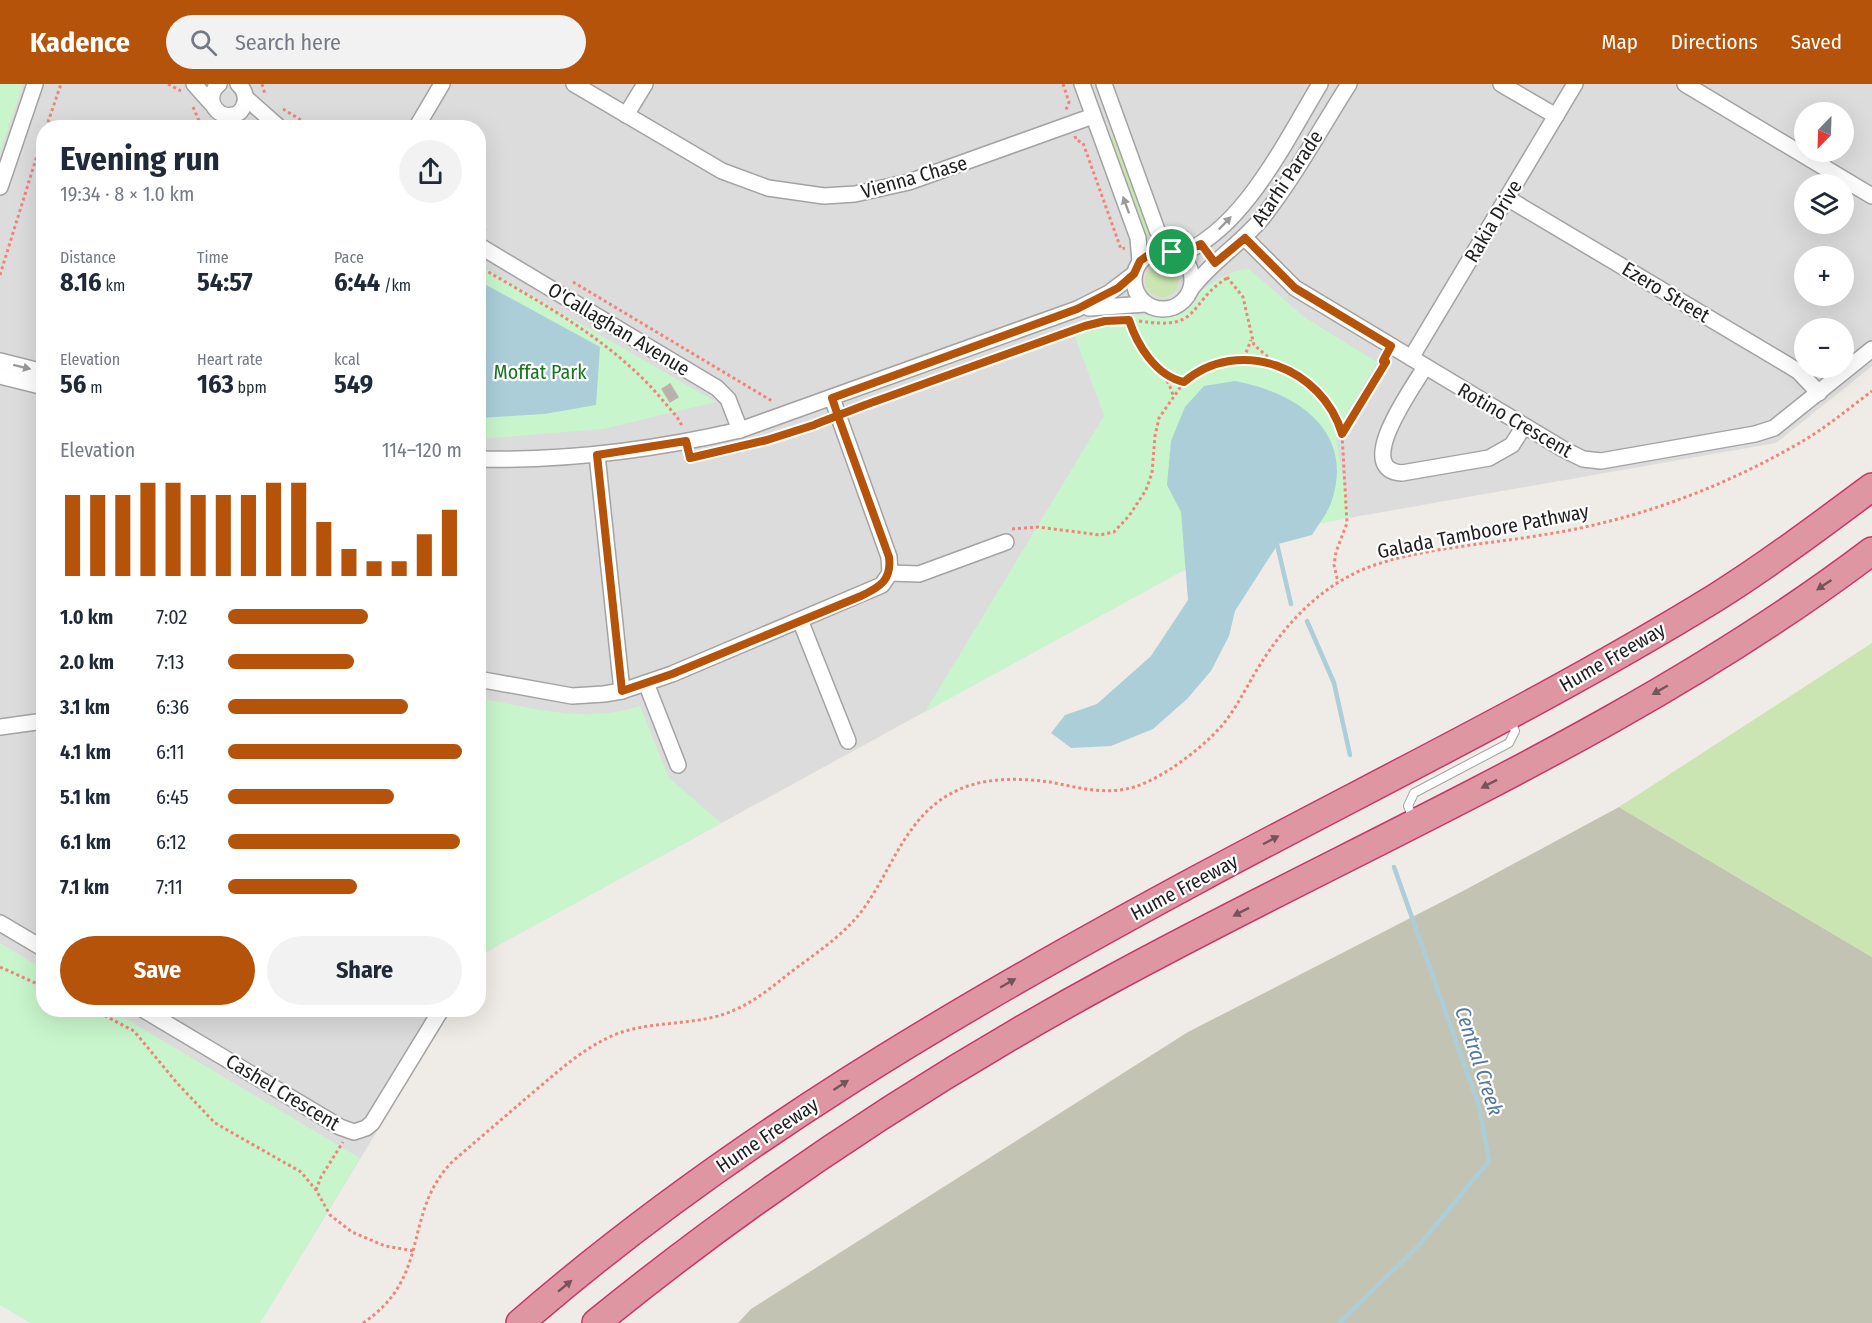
<!DOCTYPE html>
<meta charset="utf-8">
<style>
body{margin:0;font-family:"Fira Sans Condensed",sans-serif;background:#f2f2f3;color:#1f2937;height:100vh;display:flex;flex-direction:column;font-size:22px;white-space:nowrap}
*{box-sizing:border-box;margin:0}
p{font-size:20px;color:#747a83}
.icon{flex:none;width:33px;height:33px;fill:none;stroke:currentColor;stroke-width:2;stroke-linecap:round;stroke-linejoin:round}
.map{position:relative;flex:1;overflow:hidden}
.side{position:absolute;left:36px;top:36px;width:450px;height:897px;display:flex;flex-direction:column;background:#fff;border-radius:24px;box-shadow:0 6px 24px #0002}
.side>*{flex:none}
.needle{width:39px;rotate:203deg}
.controls{position:absolute;left:1794px;top:18px;display:grid;gap:12px}
.controls a{display:grid;place-items:center;width:60px;height:60px;border-radius:50%;background:#fff;box-shadow:0 6px 24px #0002;font-size:30px}
.pin{position:absolute;display:grid;place-items:center;width:51px;height:51px;color:#fff;margin:-26px;border:3px solid #fff;border-radius:50%;box-shadow:0 2px 6px #0007}
.round{display:grid;place-items:center;flex:none;width:63px;height:63px;border-radius:32px;background:#f2f2f3}
.summary{display:flex;align-items:center;justify-content:space-between;height:102px;padding:0 24px}
h1{font-size:33px;font-weight:700;line-height:45px}
.metrics{display:grid;grid-template-columns:repeat(3,1fr);gap:9px;height:102px;padding:6px 24px}
.metrics div{display:grid;align-content:center}
.metrics b{font-size:26px;font-weight:700}
.metrics small{font-size:16px;font-weight:400}
.metrics p{font-size:16px}
.chart{height:168px;padding:12px 24px}
.chart p{display:flex;justify-content:space-between}
.chart svg{width:100%;height:108px;margin-top:6px;stroke:#b45309;stroke-width:6}
.cta{display:flex;gap:12px;margin-top:auto;padding:12px 24px}
.cta a{flex:1;height:69px;border-radius:36px;background:#b45309;color:#fff;font-size:24px;font-weight:700;line-height:69px;text-align:center}
.cta a+a{background:#f2f2f3;color:#1f2937}
ul{padding:0 24px;list-style:none;font-size:20px}
li{display:grid;grid-template-columns:96px 72px 1fr;align-items:center;height:45px}
li i{height:15px;border-radius:8px;background:#b45309}
header{display:flex;align-items:center;gap:36px;box-sizing:border-box;height:84px;padding:0 30px;background:#b45309;color:#fff}
header strong{font-size:28px}
nav{display:flex;gap:33px;margin-inline-start:auto;font-size:21px}
.search{width:420px;height:54px;background:#f2f2f3;display:flex;align-items:center;gap:15px;box-sizing:border-box;padding:0 21px;border-radius:33px;color:#747a83;font-size:22px}
.map>svg:first-child{display:block}
.residential{fill:#dddcdc;fill-rule:evenodd}
.construction{fill:#c3c3b3}
.grass{fill:#cae5b1}
.park{fill:#c8f5cc}
.water{fill:#abced9}
.lines{fill:none;stroke-linecap:round;stroke-linejoin:round}
.stream{stroke:#abced9;stroke-width:4.5}
.building{fill:#b8b2ac;stroke:#c0b4aa;stroke-width:1.5}
.service-casing{stroke:#a3a3a3;stroke-width:10}
.minor-casing{stroke:#a3a3a3;stroke-width:18}
.motorway-casing{stroke:#cb3568;stroke-width:30}
.path{stroke:#ee8679;stroke-width:3;stroke-dasharray:3 3;stroke-linecap:butt}
.service{stroke:#fff;stroke-width:8}
.minor{stroke:#fff;stroke-width:15}
.motorway{stroke:#df96a3;stroke-width:27}
.oneway{fill:#9a9a9a}
.oneway2{fill:#75555a}
.route-casing{stroke:#fff;stroke-width:12}
.route{stroke:#b45309;stroke-width:8}
.labels{text-anchor:middle;stroke-width:4.5;stroke-linejoin:round;paint-order:stroke}
.street-label{font-size:20px;fill:#1f1f1f;stroke:#fff}
.park-label{font-size:20px;fill:#16751e;stroke:#fff}
.water-label{font-size:21px;font-style:italic;fill:#5178a0;stroke:#fff}
</style>
<header>
<strong>Kadence</strong>
<div class="search"><svg class="icon" aria-label="search" viewBox="0 0 24 24"><circle cx="10" cy="10" r="6"/><path d="M15 15l6 6"/></svg>Search here</div>
<nav><a>Map</a><a>Directions</a><a>Saved</a></nav>
</header>
<div class="map">
<svg width="1872" height="1239" viewBox="0 0 1872 1239">
<rect width="100%" height="100%" fill="#efece7"/>
<!-- residential -->
<path class="residential" d="M0 0H1872V282L1776 359 1246 452 486 868 479 880 478 44H44V926H451L260 1239H31L0 1221ZM1804 28H1844V68H1804ZM1804 100H1844V140H1804ZM1804 172H1844V212H1804ZM1804 244H1844V284H1804Z"/>
<!-- construction -->
<polygon class="construction" points="1619,723 1872,873 1872,1239 738,1239 751,1225 1188,948 1463,807"/>
<!-- grass -->
<g class="grass">
<polygon points="1115,52 1153,149 1145,153 1109,55"/>
<circle cx="1162" cy="196" r="17"/>
<polygon points="1872,559 1872,873 1619,723"/>
</g>
<!-- park -->
<g class="park">
<polygon points="0,0 23,0 0,68"/>
<polygon points="479,181 716,318 603,345 479,355"/>
<path d="M1249 185 1304 233 1377 278 1335 349 1350 434 1246 452 925 628 1104 332 1074 250 1129 231H1174C1192 213 1222 186 1249 185Z"/>
<path d="M479 614C533 624 585 640 640 622L669 694 721 739 486 868 479 880Z"/>
<polygon points="0,859 43,885 44,926 111,926 360,1074 260,1239 31,1239 0,1221"/>
</g>
<!-- water -->
<g class="water">
<polygon points="479,197 600,263 596,321 544,330 479,334"/>
<path d="M1235 297C1298 309 1356 348 1331 419 1327 430 1318 441 1312 451L1278 460 1235 527 1229 552 1211 587 1187 615 1153 645 1111 662 1071 664 1051 649 1065 631 1097 620 1151 572 1188 516 1181 428 1167 401 1171 357 1185 323 1204 302Z"/>
</g>
<g class="lines">
<!-- stream -->
<g class="stream">
<polyline points="1276,456 1291,520"/>
<polyline points="1307,537 1334,599 1350,671"/>
<polyline points="1339,1239 1420,1160 1489,1077 1479,1022 1394,783"/>
</g>
</g>
<!-- building -->
<polygon class="building" points="670,300 678,313 670,318 662,305"/>
<g class="lines">
<defs>
<polyline id="service" points="1413,734 1408,722 1414,709 1509,659 1515,647 1510,635"/>
<g id="minor">
<polyline points="194,0 211,19"/>
<path d="M219 0C201 15 220 41 240 28 248 18 247 8 238 0"/>
<polyline points="574,0 722,87 768,104 824,112 855,110 909,98 1093,32"/>
<polyline points="1082,0 1138,154 1140,177"/>
<polyline points="1104,0 1157,146 1172,168"/>
<polyline points="1501,0 1556,32"/>
<polyline points="1685,0 1872,112"/>
<polyline points="246,14 280,44"/>
<polyline points="626,31 645,0"/>
<polyline points="416,44 442,0"/>
<polyline points="0,103 35,0"/>
<polyline points="1507,114 1788,281 1799,288 1819,309"/>
<polyline points="1245,154 1295,204 1563,365 1583,375 1601,377 1755,350 1774,344 1872,265"/>
<polyline points="478,161 717,304 728,315 740,346"/>
<circle cx="1163" cy="196" r="29"/>
<path d="M1177 171C1242 149 1286 56 1320 0"/>
<path d="M1191 205C1211 178 1241 160 1263 133 1295 92 1321 44 1349 0"/>
<polyline points="1089,224 1145,220"/>
<polyline points="1411,274 1575,0"/>
<polyline points="0,277 44,288"/>
<path d="M1425 283C1414 302 1352 386 1402 389L1489 374 1512 361 1524 342"/>
<polyline points="0,292 44,303"/>
<polyline points="597,371 622,607"/>
<path d="M478 375C567 377 654 366 740 346L1077 225 1109 209 1134 190"/>
<polyline points="890,489 919,490 1006,458"/>
<polyline points="800,536 848,657"/>
<polyline points="478,595 572,612 604,610 622,607 672,590 882,501 890,489 889,473 832,314"/>
<polyline points="646,599 678,681"/>
<polyline points="0,643 44,637"/>
<polyline points="0,839 44,865"/>
<polyline points="144,926 340,1043 354,1048 366,1044 372,1039 441,926"/>
</g>
<g id="motorway">
<path d="M520 1239C726 1060 962 922 1202 793 1373 701 1549 616 1715 514 1769 480 1821 441 1872 403"/>
<path d="M596 1239C757 1108 931 993 1114 894 1368 756 1640 643 1872 467"/>
</g>
</defs>
<!-- service casing -->
<use href="#service" class="service-casing"/>
<!-- minor casing -->
<use href="#minor" class="minor-casing"/>
<!-- motorway casing -->
<use href="#motorway" class="motorway-casing"/>
<!-- path -->
<g class="path">
<polyline points="168,0 181,7"/>
<polyline points="262,0 265,10"/>
<polyline points="1063,0 1069,18 1066,26"/>
<polyline points="193,23 200,39 210,44"/>
<polyline points="283,25 314,44"/>
<polyline points="46,44 61,0"/>
<polyline points="1075,52 1076,56 1083,59 1121,165 1125,164"/>
<polyline points="478,142 487,147"/>
<polyline points="1173,146 1190,149"/>
<path d="M478 182C543 220 611 256 660 313 668 323 677 331 682 342"/>
<polyline points="0,191 44,49"/>
<polyline points="1227,193 1243,213 1254,261 1280,283 1314,304 1330,322 1337,336 1342,350 1347,439 1336,468 1334,481 1338,498"/>
<polyline points="573,198 772,317"/>
<path d="M1129 236C1138 265 1164 282 1173 311"/>
<path d="M1139 237C1203 247 1186 220 1227 194"/>
<polyline points="1244,274 1251,256"/>
<polyline points="1168,293 1184,298"/>
<polyline points="852,327 1094,240"/>
<polyline points="1342,350 1386,278 1383,277 1384,274"/>
<polyline points="746,361 826,336"/>
<polyline points="689,372 690,374 740,363"/>
<polyline points="1012,445 1038,443 1100,451 1114,448 1129,432 1146,406 1152,389 1155,352 1159,334 1184,298 1198,288 1236,275 1244,274 1278,282"/>
<polyline points="0,883 44,903"/>
<polyline points="94,926 134,947 177,999 215,1039 301,1088 316,1106 330,1131 352,1148 385,1162 414,1167"/>
<polyline points="316,1106 321,1093 343,1058"/>
<path d="M363 1239C433 1192 401 1130 453 1077 481 1053 509 1029 537 1005 562 984 584 964 614 951 646 938 681 941 714 933 743 926 765 909 787 891 813 871 845 851 864 824 894 782 907 729 958 706 986 693 1020 694 1050 698 1075 703 1100 710 1126 705 1142 702 1158 693 1172 684 1191 671 1209 657 1224 639 1236 624 1245 606 1255 589 1281 545 1316 505 1364 485 1416 464 1492 460 1548 450 1635 436 1719 405 1796 361 1823 346 1847 326 1872 307"/>
</g>
<!-- service -->
<use href="#service" class="service"/>
<!-- minor -->
<use href="#minor" class="minor"/>
<!-- motorway -->
<use href="#motorway" class="motorway"/>
</g>
<!-- one-way arrows -->
<defs><path id="oneway-solid" d="M-6-.8H1V-3.2L6.5 0L1 3.2V.8H-6Z" transform="scale(1.5)"/></defs>
<g class="oneway">
<use href="#oneway-solid" transform="translate(1126 121) rotate(-110)"/>
<use href="#oneway-solid" transform="translate(1225 139) rotate(-46)"/>
<use href="#oneway-solid" transform="translate(22 283) rotate(14)"/>
</g>
<g class="oneway2">
<use href="#oneway-solid" transform="translate(1824 501) rotate(146)"/>
<use href="#oneway-solid" transform="translate(1660 606) rotate(150)"/>
<use href="#oneway-solid" transform="translate(1489 700) rotate(153)"/>
<use href="#oneway-solid" transform="translate(1271 756) rotate(-28)"/>
<use href="#oneway-solid" transform="translate(1241 828) rotate(153)"/>
<use href="#oneway-solid" transform="translate(1008 899) rotate(-30)"/>
<use href="#oneway-solid" transform="translate(841 1001) rotate(-33)"/>
<use href="#oneway-solid" transform="translate(565 1202) rotate(-39)"/>
</g>
<g class="lines">
<defs>
<path id="route" d="M1172 168H1155L1147 172 1140 177 1134 190 1118 204 1077 225 832 314 838 332 889 473C892 496 880 503 861 512L672 590 622 607 597 371 686 357 690 374 767 356 814 341 816 340 865 321 1085 242 1105 237 1129 236C1137 261 1156 292 1184 298 1239 251 1323 284 1342 350L1386 278 1383 277 1391 262 1295 204 1245 154 1215 179 1201 160 1177 171 1172 168"/>
</defs>
<!-- route casing -->
<use href="#route" class="route-casing"/>
<!-- route -->
<use href="#route" class="route"/>
</g>
<g class="labels">
<!-- street labels -->
<g class="street-label">
<text transform="translate(914 93) rotate(-16)" y="7">Vienna Chase</text>
<text transform="translate(1287 94) rotate(-56)" y="7">Atarhi Parade</text>
<text transform="translate(1493 137) rotate(-59)" y="7">Rakia Drive</text>
<text transform="translate(1666 208) rotate(31)" y="7">Ezero Street</text>
<text transform="translate(619 245) rotate(31)" y="7">O'Callaghan Avenue</text>
<text transform="translate(1515 336) rotate(30)" y="7">Rotino Crescent</text>
<text transform="translate(1483 447) rotate(-11)" y="7">Galada Tamboore Pathway</text>
<text transform="translate(1612 573) rotate(-30)" y="7">Hume Freeway</text>
<text transform="translate(1184 803) rotate(-28)" y="7">Hume Freeway</text>
<text transform="translate(283 1008) rotate(31)" y="7">Cashel Crescent</text>
<text transform="translate(767 1051) rotate(-34)" y="7">Hume Freeway</text>
</g>
<!-- park labels -->
<g class="park-label">
<text x="540" y="295">Moffat Park</text>
</g>
<!-- water labels -->
<g class="water-label">
<text transform="translate(1479 977) rotate(72)" y="7">Central Creek</text>
</g>
</g>
</svg>
<div class="controls">
<a><svg class="needle" viewBox="-14 -14 28 28"><path d="M0-13l5 13h-10z" fill="#e53935"/><path d="M0 13l5-13h-10z" fill="#747a83"/></svg></a>
<a><svg class="icon" aria-label="layers" viewBox="0 0 24 24"><path d="M12 4l9 5-9 5-9-5zM3 14l9 5 9-5"/></svg></a>
<a>+</a>
<a>−</a>
</div>
<div class="pin" style="left:1172px;top:168px;background:#1e9e55"><svg class="icon" aria-label="arrive" viewBox="0 0 24 24"><path d="M6 21V4h12l-3 4 3 4H6"/></svg></div>
<section class="side">
<div class="summary"><div><h1>Evening run</h1><p>19:34 · 8 × 1.0 km</p></div><a class="round"><svg class="icon" aria-label="share" viewBox="0 0 24 24"><path d="M12 15V3M7 8l5-5 5 5M5 13v7h14v-7"/></svg></a></div>
<div class="metrics">
<div><p>Distance</p><b>8.16<small> km</small></b></div>
<div><p>Time</p><b>54:57</b></div>
<div><p>Pace</p><b>6:44<small> /km</small></b></div>
</div>
<div class="metrics">
<div><p>Elevation</p><b>56<small> m</small></b></div>
<div><p>Heart rate</p><b>163<small> bpm</small></b></div>
<div><p>kcal</p><b>549</b></div>
</div>
<div class="chart"><p><span>Elevation</span>114–120 m</p>
<svg viewBox="0 0 160 44" preserveAspectRatio="none"><path d="M5 44V11M15 44V11M25 44V11M35 44V6M45 44V6M55 44V11M65 44V11M75 44V11M85 44V6M95 44V6M105 44V22M115 44V33M125 44V38M135 44V38M145 44V27M155 44V17"/></svg>
</div>
<ul>
<li><b>1.0 km</b>7:02<i style="width:60%"></i></li>
<li><b>2.0 km</b>7:13<i style="width:54%"></i></li>
<li><b>3.1 km</b>6:36<i style="width:77%"></i></li>
<li><b>4.1 km</b>6:11<i style="width:100%"></i></li>
<li><b>5.1 km</b>6:45<i style="width:71%"></i></li>
<li><b>6.1 km</b>6:12<i style="width:99%"></i></li>
<li><b>7.1 km</b>7:11<i style="width:55%"></i></li>
</ul>
<div class="cta"><a>Save</a><a>Share</a></div>
</section>
</div>
